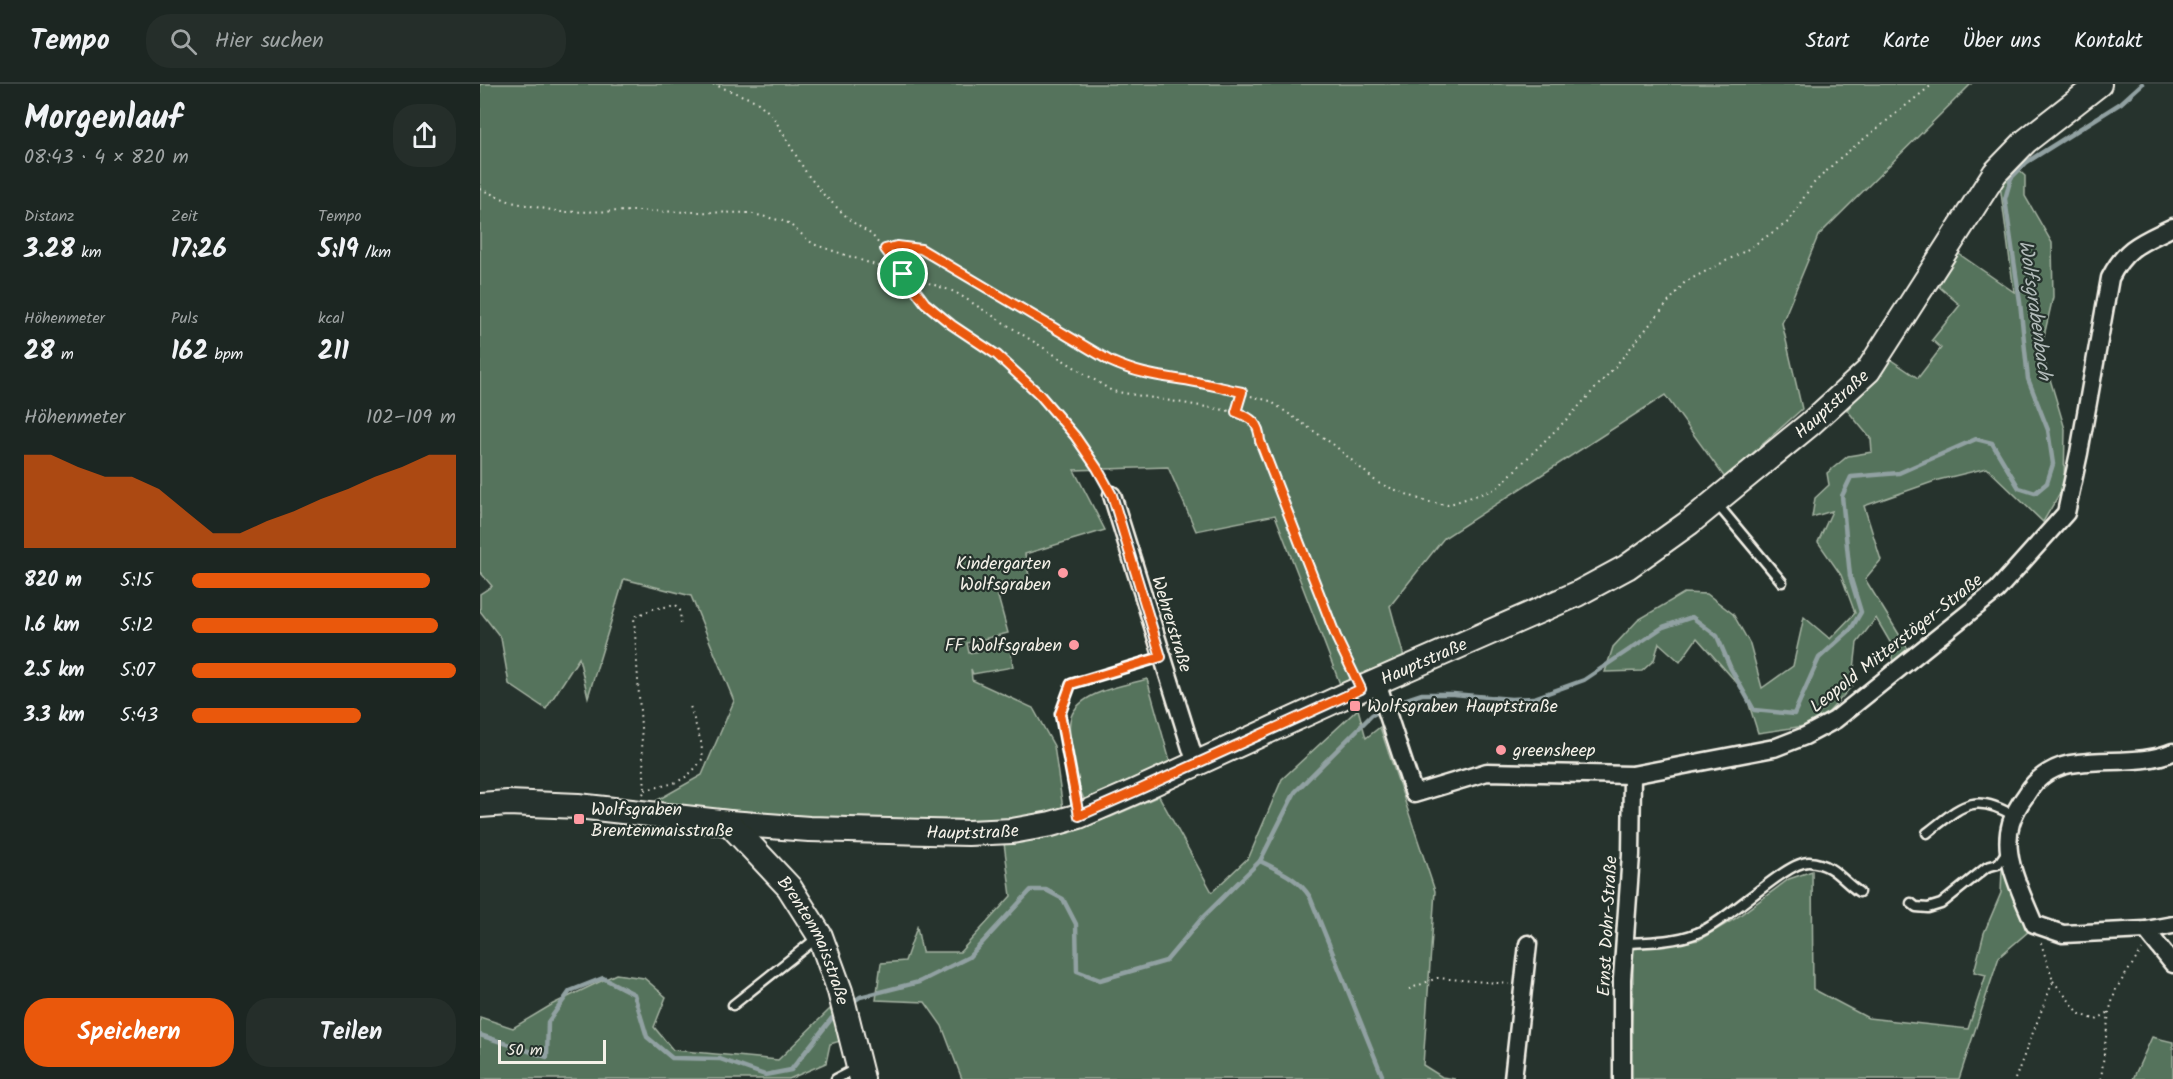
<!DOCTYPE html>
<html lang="de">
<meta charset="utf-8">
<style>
body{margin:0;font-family:Kalam,sans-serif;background:#252e2a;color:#f1f3f6;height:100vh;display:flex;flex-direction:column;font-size:22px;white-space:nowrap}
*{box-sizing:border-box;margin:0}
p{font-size:20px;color:#a0a5a5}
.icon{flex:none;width:33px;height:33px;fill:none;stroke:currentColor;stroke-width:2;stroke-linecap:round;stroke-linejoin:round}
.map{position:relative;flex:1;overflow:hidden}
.drawer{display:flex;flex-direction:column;background:#1c2622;width:480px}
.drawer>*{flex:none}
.scale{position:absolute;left:18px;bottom:15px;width:108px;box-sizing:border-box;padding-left:6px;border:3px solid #f4f1e8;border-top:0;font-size:16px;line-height:21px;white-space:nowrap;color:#f4f1e8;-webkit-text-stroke:4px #26332d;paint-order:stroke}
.pin{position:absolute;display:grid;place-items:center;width:51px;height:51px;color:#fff;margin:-26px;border:3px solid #fff;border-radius:50%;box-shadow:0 2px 6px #0007}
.round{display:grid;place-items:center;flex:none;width:63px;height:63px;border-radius:24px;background:#252e2a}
.summary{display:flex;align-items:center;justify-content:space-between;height:102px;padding:0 24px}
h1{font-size:33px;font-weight:700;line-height:45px}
.metrics{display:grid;grid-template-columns:repeat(3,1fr);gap:9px;height:102px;padding:6px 24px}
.metrics div{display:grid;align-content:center}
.metrics b{font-size:26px;font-weight:700}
.metrics small{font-size:16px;font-weight:400}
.metrics p{font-size:16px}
.chart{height:168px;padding:12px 24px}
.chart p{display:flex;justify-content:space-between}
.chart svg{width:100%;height:108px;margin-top:6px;fill:#ea580c;opacity:.7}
.primary-button{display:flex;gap:12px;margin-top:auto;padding:12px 24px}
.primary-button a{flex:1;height:69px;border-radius:24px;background:#ea580c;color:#fff;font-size:24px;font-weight:700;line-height:69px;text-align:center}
.primary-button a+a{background:#252e2a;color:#f1f3f6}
ul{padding:0 24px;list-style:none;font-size:20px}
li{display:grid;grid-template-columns:96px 72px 1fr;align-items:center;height:45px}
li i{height:15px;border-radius:8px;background:#ea580c}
header{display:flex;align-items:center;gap:36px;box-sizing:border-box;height:84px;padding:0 30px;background:#1c2622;border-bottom:2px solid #3a4340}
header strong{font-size:28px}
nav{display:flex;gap:33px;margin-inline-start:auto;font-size:21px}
.search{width:420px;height:54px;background:#252e2a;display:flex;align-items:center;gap:15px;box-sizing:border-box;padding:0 21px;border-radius:24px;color:#a0a5a5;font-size:22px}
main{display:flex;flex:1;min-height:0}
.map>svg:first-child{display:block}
.green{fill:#55735b;stroke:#a4b2a2;stroke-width:1.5}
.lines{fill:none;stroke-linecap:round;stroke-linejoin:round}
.stream{stroke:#91a1a2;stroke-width:4.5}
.lane-casing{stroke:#f4f1e8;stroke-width:13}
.street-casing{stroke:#f4f1e8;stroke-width:21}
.secondary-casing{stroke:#f4f1e8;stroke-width:28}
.path{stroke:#f4f1e8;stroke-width:2;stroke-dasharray:1.5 4.5;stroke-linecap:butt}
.lane{stroke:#26332d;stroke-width:8}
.street{stroke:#26332d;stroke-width:16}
.secondary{stroke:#26332d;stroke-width:24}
.route-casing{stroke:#fff;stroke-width:12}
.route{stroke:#ea580c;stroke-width:8}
.poi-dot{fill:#ff9aa2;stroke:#26332d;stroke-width:2}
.labels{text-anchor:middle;stroke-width:4.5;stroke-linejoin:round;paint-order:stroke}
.street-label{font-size:18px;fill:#f4f1e8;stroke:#26332d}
.poi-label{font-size:18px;fill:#f4f1e8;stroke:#26332d;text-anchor:start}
.water-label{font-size:20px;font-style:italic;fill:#b2bbba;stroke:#26332d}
</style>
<header>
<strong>Tempo</strong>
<div class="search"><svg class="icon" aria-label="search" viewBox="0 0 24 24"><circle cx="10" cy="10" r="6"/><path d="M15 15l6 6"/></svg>Hier suchen</div>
<nav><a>Start</a><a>Karte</a><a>Über uns</a><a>Kontakt</a></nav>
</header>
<main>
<section class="drawer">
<div class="summary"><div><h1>Morgenlauf</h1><p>08:43 · 4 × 820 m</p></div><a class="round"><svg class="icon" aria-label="share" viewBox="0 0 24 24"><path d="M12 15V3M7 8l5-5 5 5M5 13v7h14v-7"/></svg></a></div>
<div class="metrics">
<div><p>Distanz</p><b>3.28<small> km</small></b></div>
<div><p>Zeit</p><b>17:26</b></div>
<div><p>Tempo</p><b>5:19<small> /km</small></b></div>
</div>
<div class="metrics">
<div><p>Höhenmeter</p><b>28<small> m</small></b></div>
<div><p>Puls</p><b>162<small> bpm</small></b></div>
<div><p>kcal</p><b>211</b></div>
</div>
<div class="chart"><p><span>Höhenmeter</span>102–109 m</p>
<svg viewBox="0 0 160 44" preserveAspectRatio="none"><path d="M0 44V6L10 6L20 11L30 15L40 15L50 20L60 29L70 38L80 38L90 33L100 29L110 24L120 20L130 15L140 11L150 6L160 6V44z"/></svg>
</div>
<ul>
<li><b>820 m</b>5:15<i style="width:90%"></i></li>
<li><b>1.6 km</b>5:12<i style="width:93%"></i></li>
<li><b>2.5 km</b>5:07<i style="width:100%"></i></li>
<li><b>3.3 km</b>5:43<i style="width:64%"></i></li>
</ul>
<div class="primary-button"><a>Speichern</a><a>Teilen</a></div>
</section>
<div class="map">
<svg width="1693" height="995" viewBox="0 0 1693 995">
<rect width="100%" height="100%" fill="#26332d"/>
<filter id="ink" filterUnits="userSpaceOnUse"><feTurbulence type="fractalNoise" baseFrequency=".0167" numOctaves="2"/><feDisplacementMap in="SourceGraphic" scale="12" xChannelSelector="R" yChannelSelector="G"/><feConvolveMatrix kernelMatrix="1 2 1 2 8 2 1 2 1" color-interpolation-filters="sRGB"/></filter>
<g filter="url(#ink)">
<!-- green -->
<g class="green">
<polygon points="0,0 1491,0 1338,152 1302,239 1322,325 1245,394 1185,311 964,454 910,522 924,573 860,600 795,431 716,447 688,383 594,386 625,446 545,470 550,498 517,509 528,549 487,559 489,569 530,562 533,583 493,590 491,585 492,596 553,624 574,662 583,725 522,738 457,740 236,729 176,717 222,691 254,617 211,512 144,495 108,613 99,574 66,625 29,600 21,554 0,527 0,510 12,502 0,488"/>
<polygon points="1534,82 1545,92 1545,112 1572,159 1573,213 1561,265 1585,345 1584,402 1563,438 1507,384 1458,396 1384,422 1401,476 1385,495 1428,565 1413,580 1410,558 1396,534 1377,559 1372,602 1338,640 1278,649 1265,608 1217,554 1200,578 1179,559 1174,576 1162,587 1125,588 1133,563 1158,536 1204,509 1227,510 1253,530 1270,560 1282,604 1313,582 1324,533 1350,555 1375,529 1361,491 1338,458 1352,427 1332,433 1335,414 1349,401 1347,389 1368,372 1392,368 1391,355 1367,326 1408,274 1438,294 1461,264 1452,256 1480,221 1455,199 1476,168 1534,208 1520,101"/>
<path d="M667 595 691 681 613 716 604 715C596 699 595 682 592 665 591 655 587 642 591 633 600 607 644 602 667 595Z"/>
<polygon points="878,625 886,654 900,643 955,807 943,981 962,993 975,995 482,995 462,942 445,918 396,916 401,879 425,877 437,843 442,868 480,868 531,812 524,759 570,751 631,733 679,712 732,808 769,773 802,695"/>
<polygon points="1522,784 1549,847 1519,873 1479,995 1148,995 1153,912 1153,865 1219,856 1256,834 1309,795 1332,787 1333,905 1388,934 1488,945 1506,891 1494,888 1504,849 1521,809"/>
<polygon points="136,890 164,894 186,913 174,943 193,966 298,976 350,925 363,956 350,960 346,979 309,995 0,995 0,933 33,944 73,920"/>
<polygon points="1672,953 1693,958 1693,995 1653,995"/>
</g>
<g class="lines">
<!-- stream -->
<g class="stream">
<path d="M780 777C800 787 818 794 830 813L902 991"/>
<polyline points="370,920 380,913 439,898 489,873 551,806 566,806 583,815 596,840 597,887 620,896 686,877 723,833 780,777 815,708 892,631 918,618 942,610 973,610 1031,615 1054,614 1104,596 1183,543 1212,533 1237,552 1251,585 1274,626 1314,630 1339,574 1371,545 1381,528 1370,492 1362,412 1371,393 1419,389 1496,355 1512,359 1539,404 1555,409 1567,399 1573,380 1568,346 1548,295 1540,218 1525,115 1531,94 1547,78 1641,19 1662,0"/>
<polyline points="0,951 67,973 68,938 90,907 123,894 154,910 167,953 192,974 240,975 285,991 311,986 352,934 359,929"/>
</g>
<defs>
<g id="lane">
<polyline points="1237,420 1302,498"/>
<polyline points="599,731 580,630 591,600 681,573"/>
<path d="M1447 749C1481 723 1492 707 1534 732"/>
<polyline points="1431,819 1436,823 1448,824 1461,820 1507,783 1518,780 1528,766"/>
<path d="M1145 859C1168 858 1195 858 1217 849 1246 839 1306 777 1329 778 1354 780 1360 795 1379 808"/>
<polyline points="253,921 337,854"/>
<polyline points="356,995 377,984"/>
</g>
<g id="street">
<polyline points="632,411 716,680"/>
<path d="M897 598 934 710 1007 688 1152 691 1294 664 1325 652 1355 636 1517 506 1586 429 1599 369 1630 194C1646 162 1663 158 1693 143"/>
<path d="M1693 668C1665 680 1629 675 1598 679 1576 681 1557 692 1546 711 1540 719 1534 729 1531 739 1521 772 1542 810 1554 840L1583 850 1666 846 1693 880"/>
<polyline points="1666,846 1693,841"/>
<polyline points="1033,995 1048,860"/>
<polyline points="1142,995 1142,895 1151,771 1152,691"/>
</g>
<g id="secondary">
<path id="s1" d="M0 721 28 719 98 722 249 739 329 745 488 749 532 747 571 740 599 732 654 708 869 610 1097 510 1147 483 1210 438 1330 340 1388 287 1515 89 1546 57 1619 0"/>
<path id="s2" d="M249 739 309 803 340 852 360 907 382 995"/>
</g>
</defs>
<!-- lane casing -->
<use href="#lane" class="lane-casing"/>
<!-- street casing -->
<use href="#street" class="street-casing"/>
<!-- secondary casing -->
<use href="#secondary" class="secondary-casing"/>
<!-- path -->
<g class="path">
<polyline points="233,0 276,17 292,31 327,90 344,111 371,137 392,151 445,219 472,241 517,271 559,310 595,352 625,399"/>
<path d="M0 105 31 118 81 128 161 127 269 129 307 138 333 160 475 208 632 307 756 328C772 334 779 339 780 357L857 556 873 588"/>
<polyline points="405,165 417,162 441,165 630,277 672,292 717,298 790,317 854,361 898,399 944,417 967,421 1016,405 1090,332 1133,285 1205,198 1265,167 1308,138 1332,101 1360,74 1453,0"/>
<polyline points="756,328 762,308"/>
<path d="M165 706C194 699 205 700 223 674L221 658 210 622"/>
<polyline points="163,710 165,706 154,533 173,525 196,521 200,526 201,540"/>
<polyline points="1573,897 1600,930 1616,936 1629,928"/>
<polyline points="929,905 957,894 1029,900"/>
<polyline points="1535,995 1573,897 1561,859"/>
<polyline points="1621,995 1629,928 1636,905 1662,866"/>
</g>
<!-- lane -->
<use href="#lane" class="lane"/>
<!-- street -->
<use href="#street" class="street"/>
<!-- secondary -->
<use href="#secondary" class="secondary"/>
</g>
</g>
<g class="lines" filter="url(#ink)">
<defs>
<path id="route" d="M417 162 441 165 630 277C663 292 682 292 716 298 731 301 747 305 762 308L756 328C772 334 779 339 780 357L857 555 881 605 654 708 599 732 580 630 591 600 681 573 632 411 617 384 595 352 559 310 517 271 472 241 445 219 405 165Z"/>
</defs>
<!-- route casing -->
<use href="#route" class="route-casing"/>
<!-- route -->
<use href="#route" class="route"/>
</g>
<!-- markers -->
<g class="poi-dot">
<circle cx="583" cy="489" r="6"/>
<circle cx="594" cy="561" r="6"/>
<rect x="869" y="616" width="12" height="12" rx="3"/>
<circle cx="1021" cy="666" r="6"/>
<rect x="93" y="729" width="12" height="12" rx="3"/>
</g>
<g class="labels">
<!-- street labels -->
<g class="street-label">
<text dy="6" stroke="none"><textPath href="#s1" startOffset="1466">Hauptstraße</textPath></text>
<text transform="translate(692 540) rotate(73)" y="6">Wehrerstraße</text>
<text transform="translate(1416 559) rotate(-38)" y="6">Leopold Mitterstöger-Straße</text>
<text dy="6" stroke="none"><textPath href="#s1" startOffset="980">Hauptstraße</textPath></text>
<text dy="6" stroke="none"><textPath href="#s1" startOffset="494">Hauptstraße</textPath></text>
<text transform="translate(1127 842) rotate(-87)" y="6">Ernst Dohr-Straße</text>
<text dy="6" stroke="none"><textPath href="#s2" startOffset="147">Brentenmaisstraße</textPath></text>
</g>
<!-- poi labels -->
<g class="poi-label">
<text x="571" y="485" text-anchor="end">Kindergarten<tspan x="571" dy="21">Wolfsgraben</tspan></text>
<text x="582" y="567" text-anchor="end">FF Wolfsgraben</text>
<text x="887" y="628">Wolfsgraben Hauptstraße</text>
<text x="1033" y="672">greensheep</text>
<text x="111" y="731">Wolfsgraben<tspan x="111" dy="21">Brentenmaisstraße</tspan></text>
</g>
<!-- water labels -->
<g class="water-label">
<text transform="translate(1556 226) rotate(82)" y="7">Wolfsgrabenbach</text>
</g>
</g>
</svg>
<div class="scale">50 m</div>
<div class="pin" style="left:423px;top:190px;background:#1e9e55"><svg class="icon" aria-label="arrive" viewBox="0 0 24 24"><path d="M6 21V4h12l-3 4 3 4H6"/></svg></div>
</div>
</main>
